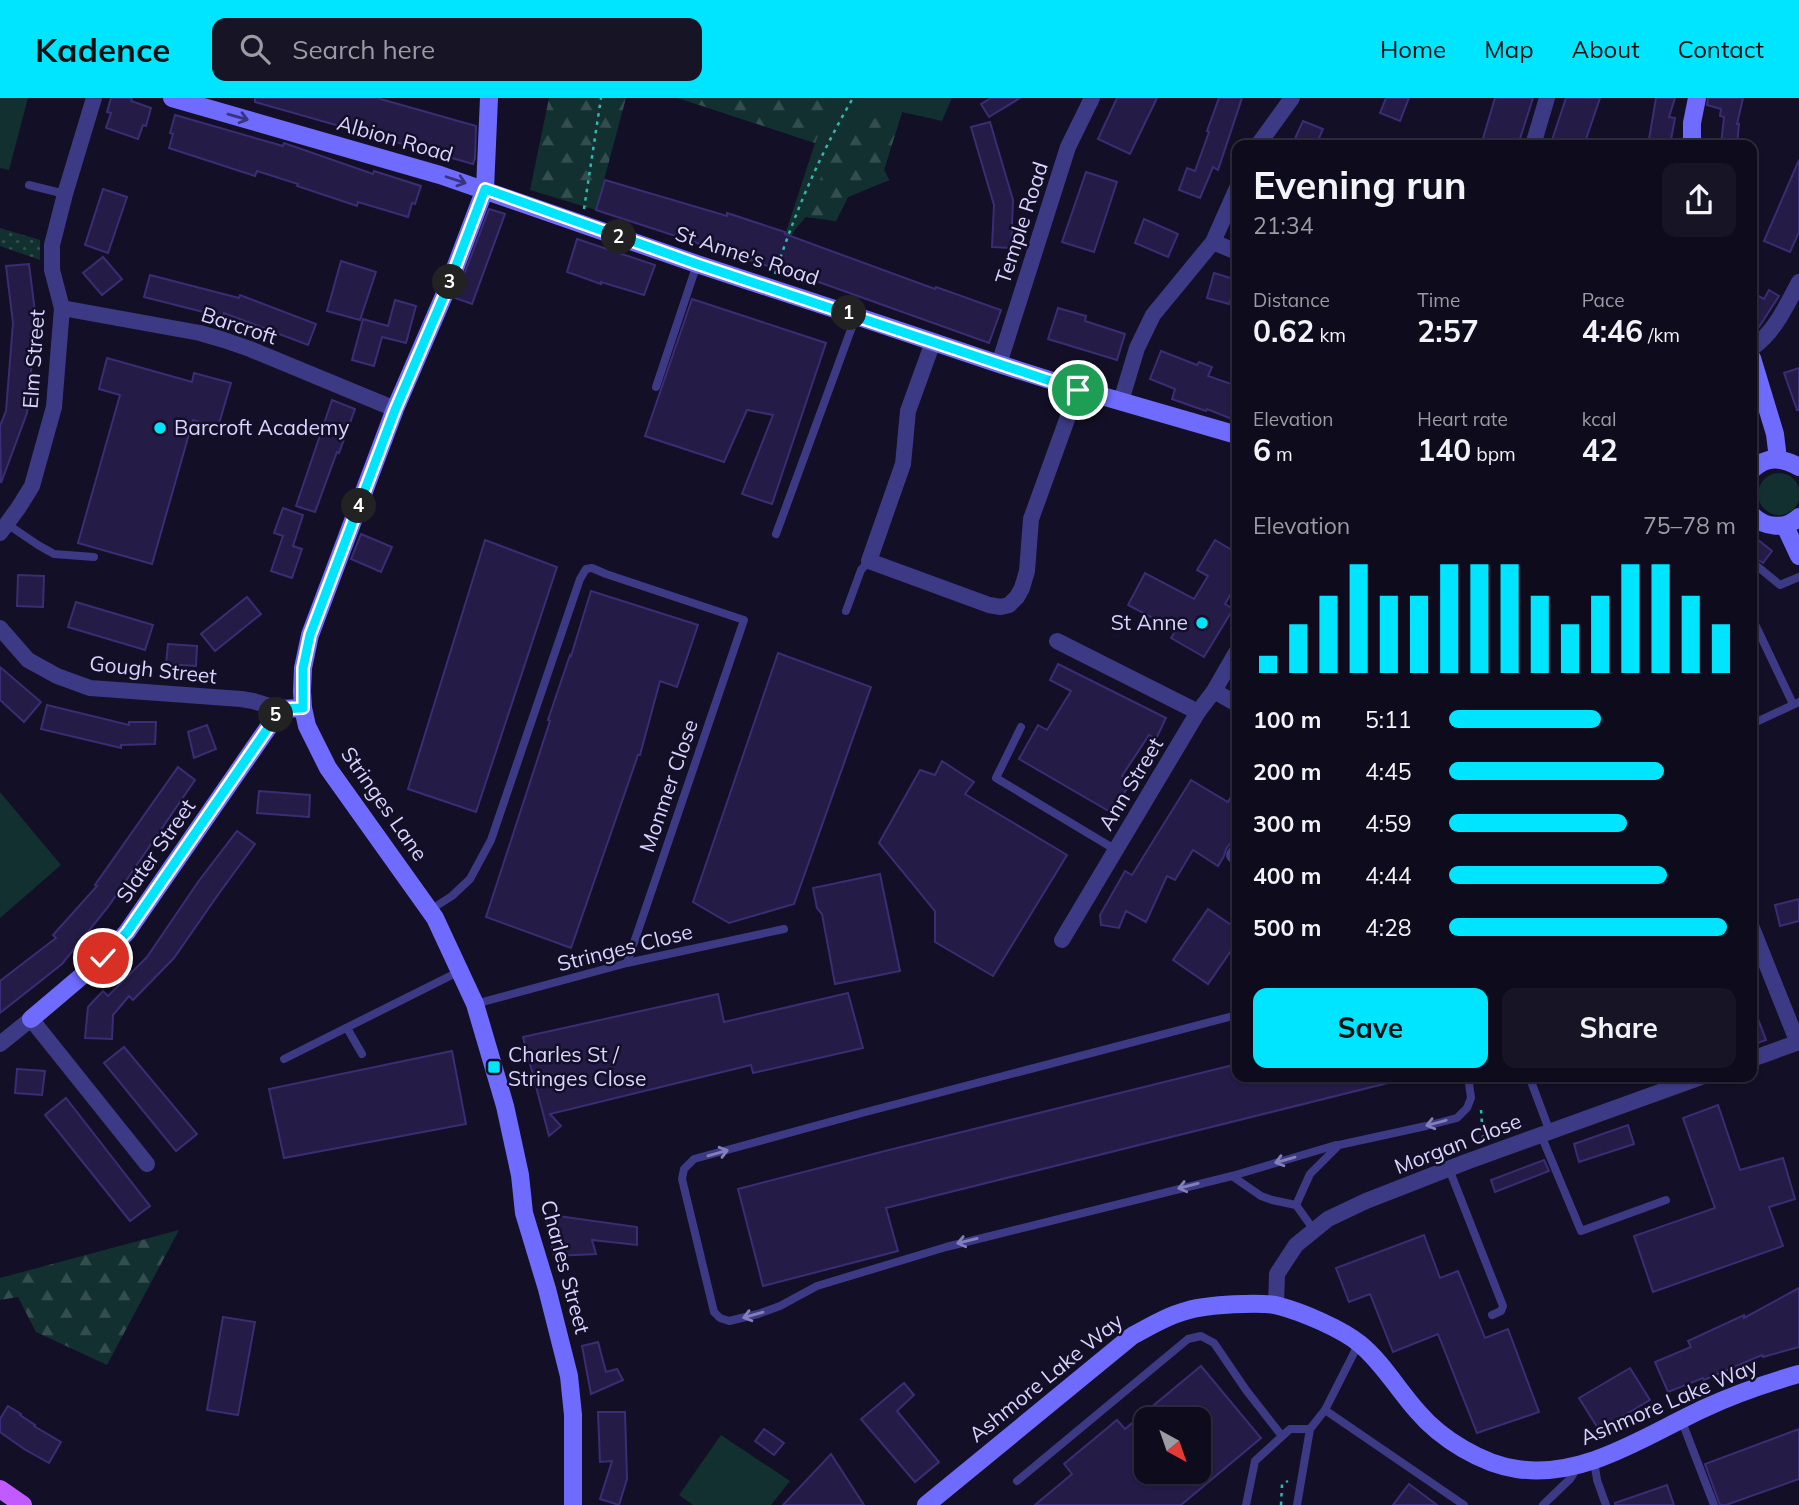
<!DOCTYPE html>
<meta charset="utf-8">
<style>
body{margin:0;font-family:Mulish,sans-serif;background:#171425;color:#f1f3f6;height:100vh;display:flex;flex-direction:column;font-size:26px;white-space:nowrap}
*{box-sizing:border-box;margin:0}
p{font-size:23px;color:#9b9ba3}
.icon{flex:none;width:38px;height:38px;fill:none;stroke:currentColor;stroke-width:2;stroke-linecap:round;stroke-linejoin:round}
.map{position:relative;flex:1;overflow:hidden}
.details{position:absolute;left:1232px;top:42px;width:525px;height:942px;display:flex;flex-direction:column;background:#0e0b1c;border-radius:14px;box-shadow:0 2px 5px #0004,0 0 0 2px #2e2b3b}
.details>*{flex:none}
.needle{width:46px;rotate:140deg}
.tools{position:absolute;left:1134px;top:1309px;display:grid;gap:14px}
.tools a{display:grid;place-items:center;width:77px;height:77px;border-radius:14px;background:#0e0b1c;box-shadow:0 2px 5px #0004,0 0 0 2px #2e2b3b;font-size:35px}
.pin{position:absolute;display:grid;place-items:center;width:60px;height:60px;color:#fff;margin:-30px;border:4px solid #fff;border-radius:50%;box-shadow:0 2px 7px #0007}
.km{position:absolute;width:35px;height:35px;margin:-18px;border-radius:50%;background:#222;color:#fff;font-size:19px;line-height:35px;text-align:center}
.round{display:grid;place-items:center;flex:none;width:74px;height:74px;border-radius:14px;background:#171425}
.overview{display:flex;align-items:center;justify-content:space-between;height:119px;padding:0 21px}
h1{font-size:38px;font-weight:700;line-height:52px}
.metrics{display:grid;grid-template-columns:repeat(3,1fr);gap:10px;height:119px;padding:7px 21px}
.metrics div{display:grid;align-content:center}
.metrics b{font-size:30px;font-weight:700}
.metrics small{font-size:19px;font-weight:400}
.metrics p{font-size:19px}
.chart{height:196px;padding:14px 21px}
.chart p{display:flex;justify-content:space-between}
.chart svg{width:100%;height:126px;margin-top:7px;stroke:#00e5ff;stroke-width:6}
.button{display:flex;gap:14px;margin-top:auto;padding:14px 21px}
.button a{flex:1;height:80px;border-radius:14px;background:#00e5ff;color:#111;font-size:28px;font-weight:700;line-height:80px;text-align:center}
.button a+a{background:#171425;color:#f1f3f6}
ul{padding:0 21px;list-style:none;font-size:23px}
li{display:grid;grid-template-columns:112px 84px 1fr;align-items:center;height:52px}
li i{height:18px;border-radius:9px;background:#00e5ff}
header{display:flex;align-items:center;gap:42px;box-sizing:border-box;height:98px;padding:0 35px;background:#00e5ff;color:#111}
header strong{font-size:33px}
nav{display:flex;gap:38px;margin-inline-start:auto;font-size:24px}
.search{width:490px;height:63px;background:#171425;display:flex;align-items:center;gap:18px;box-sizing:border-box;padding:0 24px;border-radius:14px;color:#9b9ba3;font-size:26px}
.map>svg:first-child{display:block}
.grass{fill:#12302f}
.forest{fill:url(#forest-firs)}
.park{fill:url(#park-dots)}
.building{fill:#241b47;stroke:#3b2d73;stroke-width:2;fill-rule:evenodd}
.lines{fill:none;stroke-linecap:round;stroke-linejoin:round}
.path{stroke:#2fb8b0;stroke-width:2.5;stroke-dasharray:3.5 5;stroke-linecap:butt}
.lane{stroke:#3d3a85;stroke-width:8}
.street{stroke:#3d3a85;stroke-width:16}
.secondary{stroke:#6f6bff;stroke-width:18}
.primary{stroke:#c25bff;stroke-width:18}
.oneway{stroke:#38347d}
.oneway2{stroke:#837fbc}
.route-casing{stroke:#fff;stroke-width:14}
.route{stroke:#00e5ff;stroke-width:9}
.poi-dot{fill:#00e5ff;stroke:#130f26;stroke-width:2.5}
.labels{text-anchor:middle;stroke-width:5;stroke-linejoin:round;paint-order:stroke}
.street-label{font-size:21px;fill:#d9d4ff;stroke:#130f26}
.poi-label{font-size:21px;fill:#d9d4ff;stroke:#130f26;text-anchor:start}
</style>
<header>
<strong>Kadence</strong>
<div class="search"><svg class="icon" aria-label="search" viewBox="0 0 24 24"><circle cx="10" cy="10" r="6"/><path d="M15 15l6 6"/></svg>Search here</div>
<nav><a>Home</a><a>Map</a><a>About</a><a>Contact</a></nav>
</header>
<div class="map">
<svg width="1799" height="1407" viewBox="0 0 1799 1407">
<defs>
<pattern id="forest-firs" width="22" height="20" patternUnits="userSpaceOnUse" patternTransform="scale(1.75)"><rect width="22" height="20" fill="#12302f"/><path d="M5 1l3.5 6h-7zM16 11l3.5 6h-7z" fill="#344d4e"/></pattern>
<pattern id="park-dots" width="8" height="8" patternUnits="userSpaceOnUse" patternTransform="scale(1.75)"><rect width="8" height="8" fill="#12302f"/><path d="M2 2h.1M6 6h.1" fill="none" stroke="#344d4e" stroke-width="1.8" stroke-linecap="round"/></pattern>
</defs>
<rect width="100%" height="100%" fill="#130f26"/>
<!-- grass -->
<g class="grass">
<polygon points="0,0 28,0 9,72 0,70"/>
<polygon points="678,0 952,0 942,23 902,14 884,72 889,82 848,99 836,123 806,119 793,134 785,173 774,170 815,45"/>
<circle cx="1779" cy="396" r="21"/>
<polygon points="0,694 61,767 0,820"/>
<polygon points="721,1337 790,1383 771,1407 693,1407 679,1397"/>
</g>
<!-- forest -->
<g class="forest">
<polygon points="549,0 626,0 596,112 530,92"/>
<polygon points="678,0 827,0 830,10 815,45"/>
<polygon points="902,14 884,72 889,82 848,99 836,123 807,119 828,59 850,32 874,16"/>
<polygon points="179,1132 107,1267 36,1234 18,1199 0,1202 0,1180"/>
</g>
<!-- park -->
<polygon class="park" points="0,130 40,142 40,162 0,148"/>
<!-- building -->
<g class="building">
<polygon points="111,0 132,0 131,3 151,10 146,28 143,27 138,41 106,30 111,15 107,14"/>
<polygon points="255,0 377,0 476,28 475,60 473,66 255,4"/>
<polygon points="991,0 1020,0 989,19 981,6"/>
<polygon points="1117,0 1157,0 1130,56 1098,41"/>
<polygon points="1219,0 1242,0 1218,72 1213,69 1200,100 1179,92 1187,70 1195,73 1209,34 1207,33"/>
<polygon points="1386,0 1409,0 1400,23 1380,15"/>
<polygon points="1495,0 1533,0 1518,47 1481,47"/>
<polygon points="1566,0 1600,0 1584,47 1568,47 1552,42"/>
<polygon points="1656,0 1675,0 1669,19 1675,20 1670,47 1648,47"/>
<polygon points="1708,0 1743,0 1737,26 1739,26 1737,47 1721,47 1724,19 1720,18 1721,11 1707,7"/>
<polygon points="175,17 283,48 284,45 373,76 374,73 421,88 415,106 412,105 408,119 358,104 357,108 297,88 298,86 257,73 255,78 169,50 173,36 170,35"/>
<polygon points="1303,23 1323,31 1316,47 1292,47"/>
<polygon points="990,24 1013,102 1011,150 992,149 994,107 971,29"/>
<polygon points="1799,62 1799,134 1790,154 1764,143"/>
<polygon points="1086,74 1117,84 1094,154 1062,144"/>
<polygon points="605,82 727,118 727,115 785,134 785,136 935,191 936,189 1001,212 989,245 774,168 774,170 596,112"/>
<polygon points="103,91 127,99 108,155 85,147"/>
<polygon points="489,111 505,116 472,206 455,200"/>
<polygon points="1144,121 1178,136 1168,159 1135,145"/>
<polygon points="577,141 655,167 644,197 601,184 601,186 567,174"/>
<polygon points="103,159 122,181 102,197 83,175"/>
<polygon points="341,163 376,174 360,222 327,213"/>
<polygon points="29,166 36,222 27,315 1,385 0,328 6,313 13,225 6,168"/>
<polygon points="1214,175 1237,182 1229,206 1207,200"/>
<polygon points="150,177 239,200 240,197 316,226 308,247 224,215 223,219 144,199"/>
<polygon points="1769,192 1779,198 1759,229 1756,233 1752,231 1752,194 1764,201"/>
<polygon points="692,201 826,245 772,406 742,396 773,317 747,312 724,364 645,338"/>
<polygon points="395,202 416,208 406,245 382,239 374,268 352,262 363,221 388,228"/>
<polygon points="1058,210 1086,218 1085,223 1125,236 1117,262 1048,241"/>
<polygon points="1161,253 1197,267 1199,264 1212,269 1208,278 1237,288 1237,323 1207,311 1206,313 1172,301 1175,291 1150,281"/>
<polygon points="107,260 192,284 194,275 231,285 218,329 193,322 152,466 78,445 120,297 99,291"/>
<polygon points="1799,270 1799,312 1797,312 1784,275"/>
<polygon points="332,302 355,311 339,355 337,354 315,414 296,408"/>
<polygon points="283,410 303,417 293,448 302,451 292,480 271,473 283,438 274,435"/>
<polygon points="361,436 392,449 381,474 351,461"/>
<polygon points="1752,437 1772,453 1763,465 1752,458"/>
<polygon points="485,442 557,469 476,714 408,691"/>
<polygon points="1215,442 1237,455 1237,485 1225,506 1233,511 1204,559 1171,540 1176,532 1128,507 1145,475 1194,501 1208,478 1197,472"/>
<polygon points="18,477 44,478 43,509 17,508"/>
<polygon points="591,493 698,527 677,589 660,583 640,657 638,657 571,850 486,819 550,623 548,622 570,557 571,558"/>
<polygon points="247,499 261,516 215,553 201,536"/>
<polygon points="76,504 153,527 145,552 68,529"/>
<polygon points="168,546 197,548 196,568 166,566"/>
<polygon points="778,555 871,589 794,806 729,825 693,804"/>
<polygon points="1058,566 1166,620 1156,641 1149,637 1122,678 1131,684 1112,715 1019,661 1038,627 1047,632 1071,593 1050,582"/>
<polygon points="0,569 41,604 24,624 0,602"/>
<polygon points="47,607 129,627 129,624 156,624 155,646 121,647 121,650 41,631"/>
<polygon points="207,627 216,651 194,660 188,634"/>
<polygon points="942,663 974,684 965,696 1067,757 993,878 935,844 935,813 879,745 920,672 935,677"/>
<polygon points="178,669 195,682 108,809 62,866 0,915 0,883 56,840 53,837 97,788 95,787"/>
<polygon points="1191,682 1228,704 1237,688 1237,737 1226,751 1224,758 1218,768 1193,752 1175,782 1167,778 1146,824 1126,813 1119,830 1101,827 1100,817 1125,773 1132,777"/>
<polygon points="259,693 310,697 309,719 257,715"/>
<polygon points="237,733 255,746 215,801 174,860 133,902 129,898 113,917 112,941 85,940 88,909 103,893 108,898 147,859 198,784"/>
<polygon points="880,776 900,873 835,886 822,816 817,810 813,790"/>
<polygon points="1799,801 1799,823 1780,828 1775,807"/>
<polygon points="1208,811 1237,831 1237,844 1208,886 1173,862"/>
<polygon points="848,895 863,950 753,975 751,967 550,1016 561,1028 549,1038 523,939 718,896 724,924"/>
<polygon points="1752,908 1753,908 1766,942 1752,947"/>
<polygon points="124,949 197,1036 176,1053 104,965"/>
<polygon points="452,953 466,1026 284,1060 269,991"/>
<polygon points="1237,966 1237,978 1395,978 1396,983 886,1110 898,1153 763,1188 738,1091 885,1053"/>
<polygon points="17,971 45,973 42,997 15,995"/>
<polygon points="66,1000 150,1108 130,1123 45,1017"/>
<polygon points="1718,1007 1740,1072 1783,1060 1795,1101 1769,1109 1783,1148 1653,1194 1634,1138 1715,1110 1683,1020"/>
<polygon points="1628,1027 1634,1046 1579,1064 1574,1046"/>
<polygon points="1544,1062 1549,1073 1495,1094 1491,1082"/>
<polygon points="544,1116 637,1129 637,1147 592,1142 596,1156 554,1158"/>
<polygon points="1424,1137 1440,1180 1458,1173 1485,1240 1508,1231 1539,1314 1477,1335 1438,1236 1393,1254 1370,1196 1349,1204 1336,1170"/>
<polygon points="1799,1190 1799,1249 1763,1259 1762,1257 1704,1282 1703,1280 1668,1294 1655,1264 1691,1249 1688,1243 1744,1217 1744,1220"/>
<polygon points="223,1219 255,1224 238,1317 207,1312"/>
<polygon points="598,1244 606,1274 617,1271 623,1282 591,1296 582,1248"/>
<path d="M1201 1268 1261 1340 1181 1407H1035L1072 1376 1064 1366 1117 1322 1125 1331ZM1146 1321H1199V1374H1146Z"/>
<polygon points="1630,1270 1650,1302 1599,1332 1579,1300"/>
<polygon points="904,1285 914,1297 897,1313 939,1364 915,1384 861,1321"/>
<polygon points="8,1308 21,1316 20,1317 35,1327 34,1328 61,1344 49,1365 24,1351 0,1334 0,1321"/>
<polygon points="598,1314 625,1314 627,1381 619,1407 600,1401 612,1363 600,1364"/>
<polygon points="764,1331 784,1345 774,1357 755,1343"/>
<polygon points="1799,1331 1799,1381 1726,1407 1720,1407 1705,1366"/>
<polygon points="831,1356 864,1407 783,1407"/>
<polygon points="1409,1386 1437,1407 1393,1407"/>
<polygon points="1667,1387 1674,1407 1615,1407 1615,1405"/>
</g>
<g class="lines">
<!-- path -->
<g class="path">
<polyline points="584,111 601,0"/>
<path d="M775 176C795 114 820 56 853 0"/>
<polyline points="1481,1012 1483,1040"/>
<polyline points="1281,1407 1282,1386 1288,1383"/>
</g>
<!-- lane -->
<g class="lane">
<polyline points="29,87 65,96"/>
<polyline points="656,289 697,166"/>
<polyline points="7,426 38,447 54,456 94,459"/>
<polyline points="776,436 856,218"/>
<polyline points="1752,464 1780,487 1799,479"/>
<polyline points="846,513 861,472 869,463"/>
<polyline points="1754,524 1793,606"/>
<polyline points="1752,626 1799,604"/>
<polyline points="1021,629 996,680 1116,752"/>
<polyline points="430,812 452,798 470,781 491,742 580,481 586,471 592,470 606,476 744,522 627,865"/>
<polyline points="475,906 627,865 784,831"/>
<polyline points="1237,917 862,1015 694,1061 684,1071 682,1081 714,1214 720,1220 729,1223 758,1216 780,1208 817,1188 946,1149 1232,1078 1261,1098 1272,1102 1296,1107 1314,1132"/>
<polyline points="347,930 362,956"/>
<polyline points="284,961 460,873"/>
<polyline points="1529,978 1550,1034"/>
<polyline points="1541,1037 1581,1133 1666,1102"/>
<polyline points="1449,1071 1503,1208 1501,1213 1492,1217"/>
<polyline points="1232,1078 1336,1047"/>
<polyline points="1296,1107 1310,1076 1339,1047 1426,1028 1457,1020 1467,1010 1471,1000 1468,978"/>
<polyline points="1325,1312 1464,1407"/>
<polyline points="1681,1321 1714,1407"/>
<polyline points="1594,1362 1597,1382 1606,1407"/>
<polyline points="1017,1383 1188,1241 1201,1238 1214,1245 1246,1292 1282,1338"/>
<polyline points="1246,1407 1255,1363 1290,1331 1310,1331 1325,1312 1359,1245"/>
<polyline points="1297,1407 1310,1331"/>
<polyline points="1543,1407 1570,1381 1577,1370"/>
</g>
<!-- street -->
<g class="street">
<polyline points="1258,47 1292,0"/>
<polyline points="1533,47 1547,0"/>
<polyline points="1213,144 1237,154"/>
<polyline points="62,210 200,235 224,242 250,251 395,311"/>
<polyline points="933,244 908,313 903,366 869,463 989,507 1001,509 1009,507 1017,499 1022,490 1027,473 1031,421 1078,291"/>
<path d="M1752 250C1775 234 1786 208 1799 184"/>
<polyline points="999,266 1068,49 1092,0"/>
<polyline points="1121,303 1137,250 1153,217 1213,144 1237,90"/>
<polyline points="0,435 19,409 32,388 54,309 62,210 52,172 52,147 65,96 94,0"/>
<polyline points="0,530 28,562 57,578 90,590 241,601 253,603 279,611"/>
<polyline points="1057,543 1198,614"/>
<polyline points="1214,593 1237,606"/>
<polyline points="1234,757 1237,753"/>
<polyline points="1752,830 1798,945"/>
<polyline points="1062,842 1198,614 1214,593 1237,553"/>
<polyline points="0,946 31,921 147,1066"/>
<polyline points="1752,961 1799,944"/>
<polyline points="1276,1207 1277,1176 1296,1147 1328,1121 1366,1103 1466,1064 1704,978"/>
</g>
<!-- secondary -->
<g class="secondary">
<polyline points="172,0 440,77 697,166 856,218 999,266 1078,291 1237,337"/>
<polyline points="489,0 485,91 449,186 395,311 310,537 303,570 302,593 303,610 307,628 328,670 435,820 475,906 505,1008 520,1077 524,1115 547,1191 569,1278 573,1317 573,1407"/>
<polyline points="1692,47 1692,25 1697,0"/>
<polyline points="1752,260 1775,336 1778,361"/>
<path d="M1752 372C1766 358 1782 359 1799 369"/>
<path d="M1752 417C1765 430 1785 432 1799 419"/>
<polyline points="1785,428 1799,458"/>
<polyline points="31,921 103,860 127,834 272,624 279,611 303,610"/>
<path d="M926 1407 1132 1238C1150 1228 1169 1217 1189 1212 1206 1207 1262 1203 1279 1208 1302 1214 1342 1231 1360 1246 1383 1265 1398 1292 1418 1314 1441 1341 1482 1366 1517 1371 1585 1381 1646 1337 1705 1310 1735 1296 1767 1285 1799 1276"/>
</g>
<!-- primary -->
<polyline class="primary" points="0,1391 23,1407"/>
</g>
<!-- one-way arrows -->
<defs><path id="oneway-shaft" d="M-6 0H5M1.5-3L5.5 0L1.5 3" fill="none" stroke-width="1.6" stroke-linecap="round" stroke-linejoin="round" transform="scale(1.75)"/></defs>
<g class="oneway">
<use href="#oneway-shaft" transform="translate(238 19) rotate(16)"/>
<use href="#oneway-shaft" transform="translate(456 82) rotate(18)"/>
</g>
<g class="oneway2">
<use href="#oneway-shaft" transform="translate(1436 1025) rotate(165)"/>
<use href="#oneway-shaft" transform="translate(718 1055) rotate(-16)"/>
<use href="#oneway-shaft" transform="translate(1285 1062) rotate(164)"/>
<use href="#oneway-shaft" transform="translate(1188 1088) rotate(166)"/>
<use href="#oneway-shaft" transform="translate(967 1143) rotate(166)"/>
<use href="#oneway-shaft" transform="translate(753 1217) rotate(164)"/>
</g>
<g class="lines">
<defs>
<polyline id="route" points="103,860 127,834 272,624 279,611 303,610 303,570 310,537 395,312 449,186 485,91 697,166 1078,292"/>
</defs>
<!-- route casing -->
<use href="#route" class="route-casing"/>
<!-- route -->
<use href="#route" class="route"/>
</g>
<!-- markers -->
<g class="poi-dot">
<circle cx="160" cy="330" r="7"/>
<circle cx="1202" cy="525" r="7"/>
<rect x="487" y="962" width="14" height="14" rx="3.5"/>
</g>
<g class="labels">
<!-- street labels -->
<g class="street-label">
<text transform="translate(395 41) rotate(16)" y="7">Albion Road</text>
<text transform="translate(1022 125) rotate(-72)" y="7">Temple Road</text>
<text transform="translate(747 158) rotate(18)" y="7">St Anne's Road</text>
<text transform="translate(239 228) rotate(18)" y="7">Barcroft</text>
<text transform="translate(34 261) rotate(-86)" y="7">Elm Street</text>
<text transform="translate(153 572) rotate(6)" y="7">Gough Street</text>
<text transform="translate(1131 686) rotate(-59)" y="7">Ann Street</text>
<text transform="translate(669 688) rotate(-71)" y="7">Monmer Close</text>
<text transform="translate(384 706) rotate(55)" y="7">Stringes Lane</text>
<text transform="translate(156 753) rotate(-55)" y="7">Slater Street</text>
<text transform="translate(625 850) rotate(-14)" y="7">Stringes Close</text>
<text transform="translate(1458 1046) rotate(-21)" y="7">Morgan Close</text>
<text transform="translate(565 1169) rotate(75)" y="7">Charles Street</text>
<text transform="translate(1046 1280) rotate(-39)" y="7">Ashmore Lake Way</text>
<text transform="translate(1669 1304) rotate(-23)" y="7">Ashmore Lake Way</text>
</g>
<!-- poi labels -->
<g class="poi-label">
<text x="174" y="337">Barcroft Academy</text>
<text x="1188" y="532" text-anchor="end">St Anne</text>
<text x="508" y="964">Charles St /<tspan x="508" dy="24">Stringes Close</tspan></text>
</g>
</g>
</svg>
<div class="tools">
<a><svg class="needle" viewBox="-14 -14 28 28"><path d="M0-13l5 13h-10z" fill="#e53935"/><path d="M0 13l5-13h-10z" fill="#9b9ba3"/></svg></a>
</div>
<div class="pin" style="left:1078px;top:292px;background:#1e9e55"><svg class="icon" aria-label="arrive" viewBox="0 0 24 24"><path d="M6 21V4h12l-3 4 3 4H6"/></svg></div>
<div class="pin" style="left:103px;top:860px;background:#d93025"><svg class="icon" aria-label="check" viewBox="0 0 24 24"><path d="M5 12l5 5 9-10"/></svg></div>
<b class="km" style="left:849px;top:215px">1</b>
<b class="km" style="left:619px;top:139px">2</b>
<b class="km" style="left:450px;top:184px">3</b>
<b class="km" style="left:359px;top:408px">4</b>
<b class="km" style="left:276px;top:617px">5</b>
<section class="details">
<div class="overview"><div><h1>Evening run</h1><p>21:34</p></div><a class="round"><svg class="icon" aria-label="share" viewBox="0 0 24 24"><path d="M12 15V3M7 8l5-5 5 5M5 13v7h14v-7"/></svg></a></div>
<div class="metrics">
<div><p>Distance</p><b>0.62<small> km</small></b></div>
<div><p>Time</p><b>2:57</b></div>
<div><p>Pace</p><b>4:46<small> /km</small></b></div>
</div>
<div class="metrics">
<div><p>Elevation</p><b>6<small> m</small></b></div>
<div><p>Heart rate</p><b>140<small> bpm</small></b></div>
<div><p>kcal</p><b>42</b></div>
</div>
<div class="chart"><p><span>Elevation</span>75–78 m</p>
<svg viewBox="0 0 160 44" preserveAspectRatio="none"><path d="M5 44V38M15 44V27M25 44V17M35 44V6M45 44V17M55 44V17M65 44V6M75 44V6M85 44V6M95 44V17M105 44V27M115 44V17M125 44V6M135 44V6M145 44V17M155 44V27"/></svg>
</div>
<ul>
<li><b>100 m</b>5:11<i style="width:53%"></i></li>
<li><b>200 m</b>4:45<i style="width:75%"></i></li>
<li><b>300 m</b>4:59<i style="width:62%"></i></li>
<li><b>400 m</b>4:44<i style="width:76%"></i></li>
<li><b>500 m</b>4:28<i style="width:97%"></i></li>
</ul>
<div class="button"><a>Save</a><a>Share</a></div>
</section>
</div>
